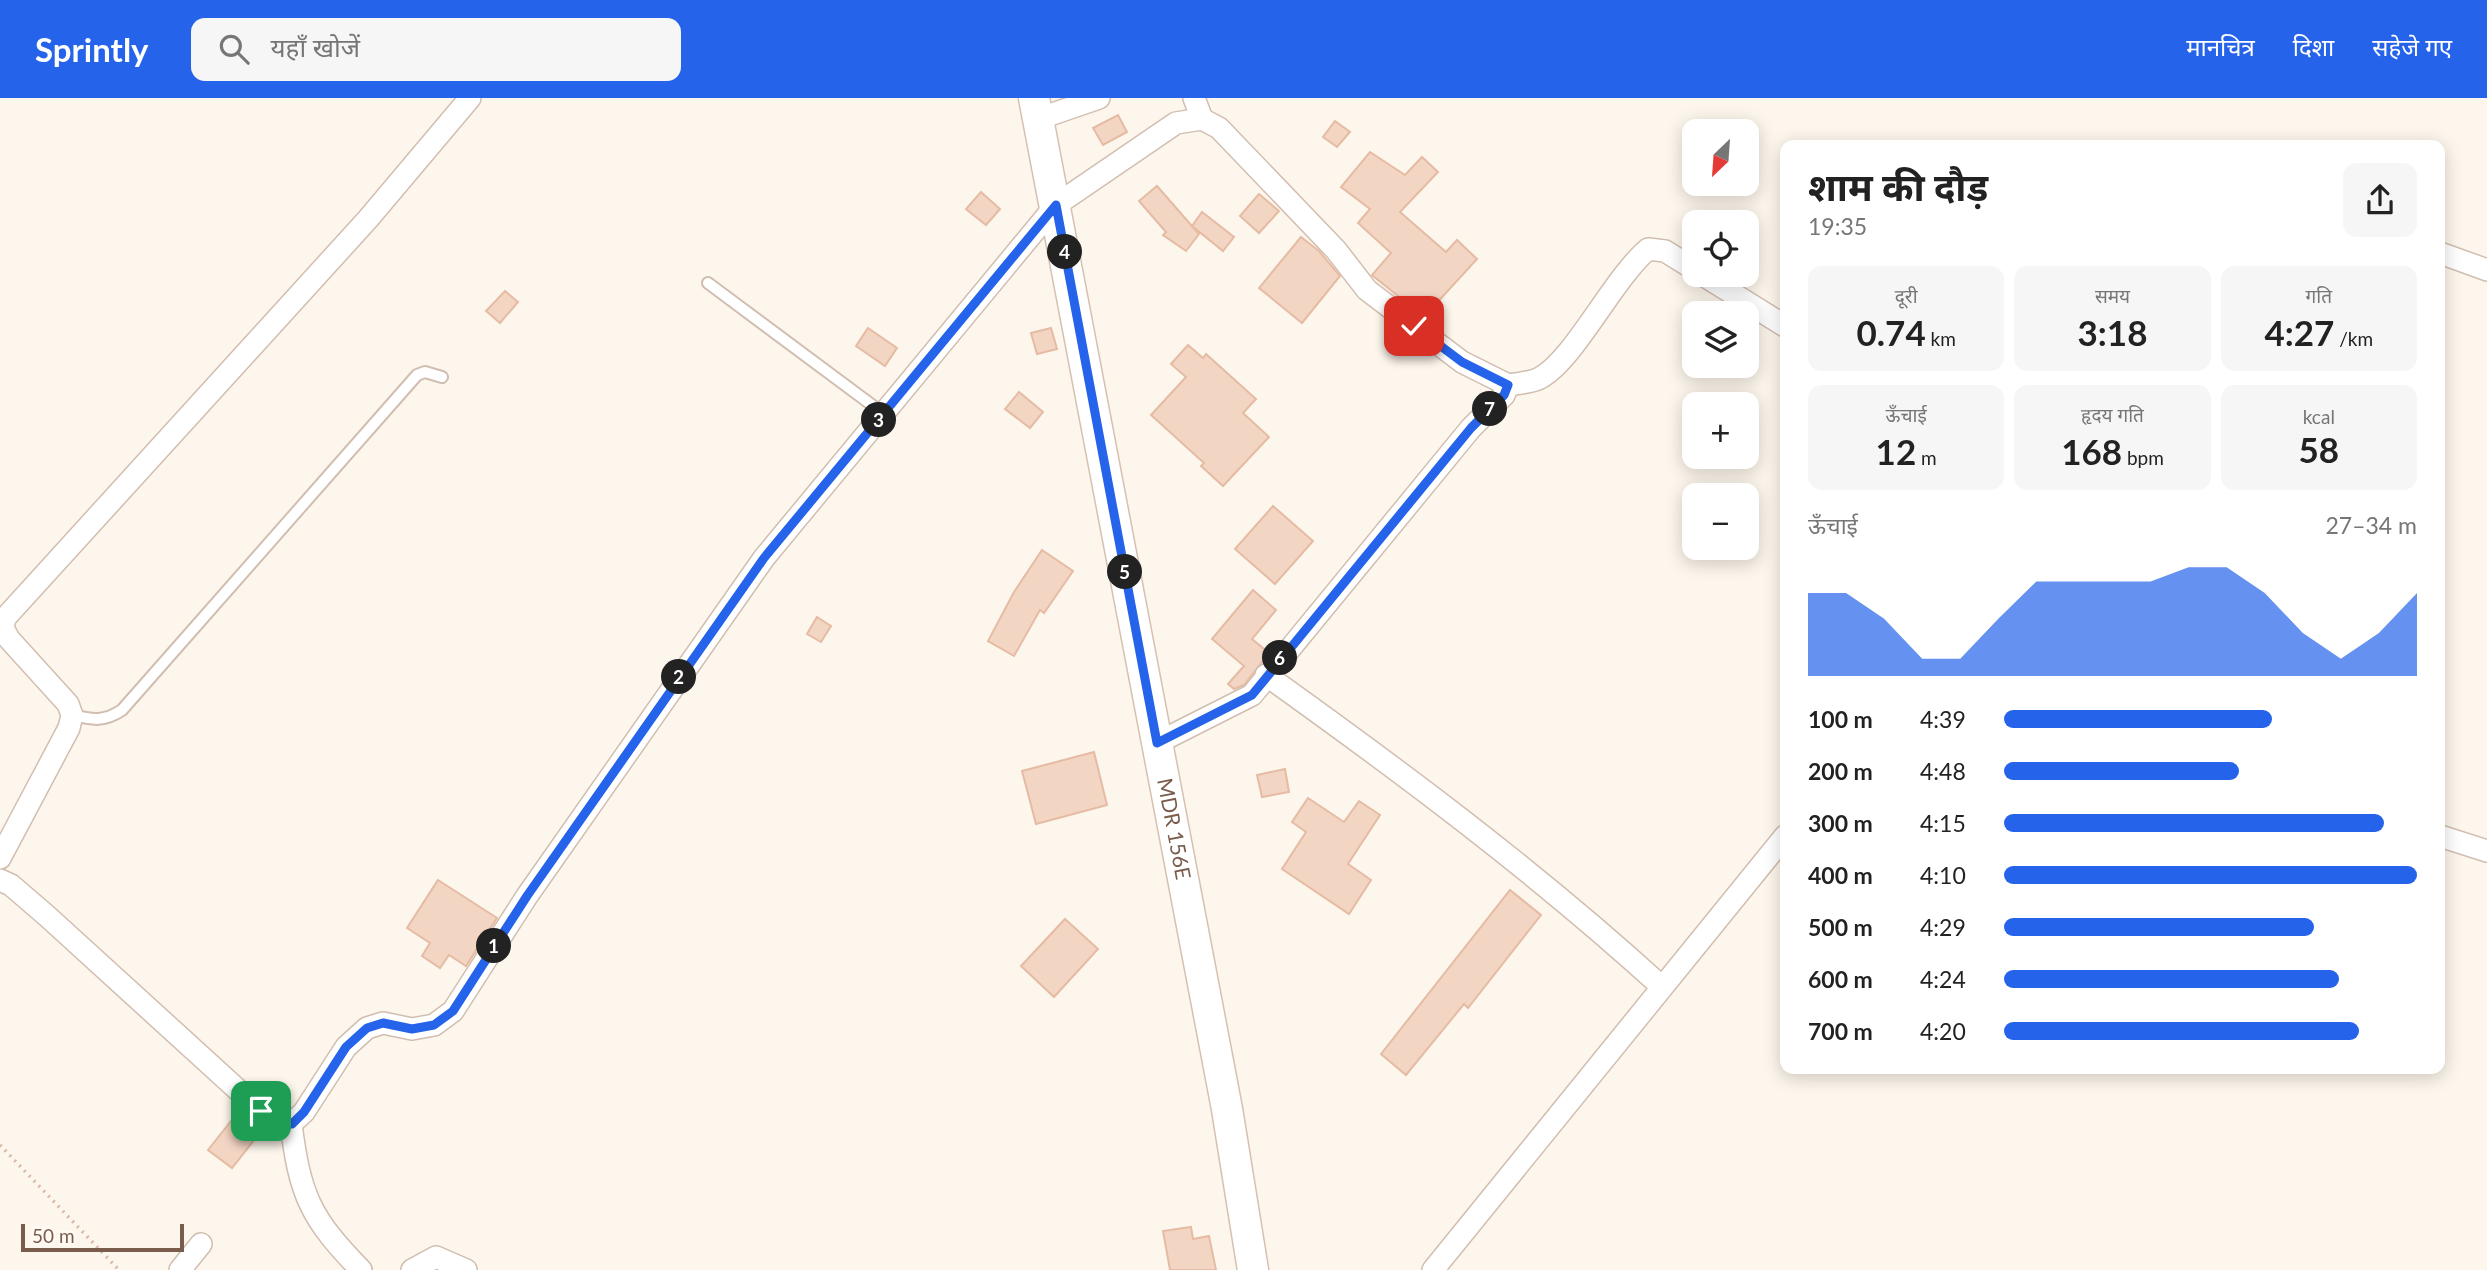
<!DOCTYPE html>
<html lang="hi">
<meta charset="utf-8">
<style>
body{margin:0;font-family:Lato,"Noto Sans Devanagari",sans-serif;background:#f6f6f6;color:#222;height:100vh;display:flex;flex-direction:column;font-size:26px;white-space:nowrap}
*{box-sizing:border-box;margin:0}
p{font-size:23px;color:#767676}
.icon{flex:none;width:38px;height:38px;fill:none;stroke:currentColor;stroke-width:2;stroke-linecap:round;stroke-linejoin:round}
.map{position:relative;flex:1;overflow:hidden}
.side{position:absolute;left:1780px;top:42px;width:665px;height:934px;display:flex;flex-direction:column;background:#fff;border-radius:14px;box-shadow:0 4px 18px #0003}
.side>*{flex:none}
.needle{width:46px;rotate:205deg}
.controls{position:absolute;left:1682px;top:21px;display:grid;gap:14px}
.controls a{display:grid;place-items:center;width:77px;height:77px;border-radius:14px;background:#fff;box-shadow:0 4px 18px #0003;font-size:35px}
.scale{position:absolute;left:21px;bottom:18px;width:163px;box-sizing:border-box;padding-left:7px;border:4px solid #7a5c4d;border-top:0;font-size:19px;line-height:24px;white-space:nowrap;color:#7a5c4d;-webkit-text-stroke:5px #fffaf3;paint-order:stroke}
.pin{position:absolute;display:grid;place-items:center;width:60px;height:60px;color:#fff;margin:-30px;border-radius:14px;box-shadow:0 4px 10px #0006}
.km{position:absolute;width:35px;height:35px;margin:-18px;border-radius:50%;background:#222;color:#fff;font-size:19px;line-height:35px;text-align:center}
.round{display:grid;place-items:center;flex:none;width:74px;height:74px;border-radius:14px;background:#f6f6f6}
.headline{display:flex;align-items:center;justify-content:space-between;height:119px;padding:0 28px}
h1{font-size:38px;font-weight:700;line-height:52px}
.metrics{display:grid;grid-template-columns:repeat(3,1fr);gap:10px;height:119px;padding:7px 28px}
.metrics div{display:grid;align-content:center;border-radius:14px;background:#f6f6f6;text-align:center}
.metrics b{font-size:35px;font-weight:700}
.metrics small{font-size:19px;font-weight:400}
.metrics p{font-size:19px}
.chart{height:196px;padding:14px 28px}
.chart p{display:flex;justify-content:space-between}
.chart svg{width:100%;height:126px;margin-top:7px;fill:#2563eb;opacity:.7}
ul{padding:0 28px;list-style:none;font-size:23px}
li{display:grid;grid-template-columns:112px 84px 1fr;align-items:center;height:52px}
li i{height:18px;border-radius:9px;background:#2563eb}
header{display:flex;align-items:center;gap:42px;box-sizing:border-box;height:98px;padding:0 35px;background:#2563eb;color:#fff}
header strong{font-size:33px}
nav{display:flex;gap:38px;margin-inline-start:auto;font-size:24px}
.search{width:490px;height:63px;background:#f6f6f6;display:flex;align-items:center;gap:18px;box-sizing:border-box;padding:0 24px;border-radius:14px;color:#767676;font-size:26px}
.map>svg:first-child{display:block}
.building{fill:#f3d5c3;stroke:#e6bba3;stroke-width:2}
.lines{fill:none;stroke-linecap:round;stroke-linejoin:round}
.service-casing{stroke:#d1beb0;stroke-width:14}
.minor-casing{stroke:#d1beb0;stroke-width:24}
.secondary-casing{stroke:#d6c0b0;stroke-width:33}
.path{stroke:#d9b8a5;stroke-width:3.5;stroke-dasharray:2 5;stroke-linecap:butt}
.service{stroke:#fff;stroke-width:10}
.minor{stroke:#fff;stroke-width:21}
.secondary{stroke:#fff;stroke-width:30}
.route-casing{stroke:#fff;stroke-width:14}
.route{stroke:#2563eb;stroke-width:9}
.labels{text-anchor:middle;stroke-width:6;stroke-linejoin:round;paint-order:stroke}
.street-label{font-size:21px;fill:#7a5c4d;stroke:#fffaf3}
</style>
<header>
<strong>Sprintly</strong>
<div class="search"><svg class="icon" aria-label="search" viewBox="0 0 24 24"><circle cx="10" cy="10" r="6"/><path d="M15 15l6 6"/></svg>यहाँ खोजें</div>
<nav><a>मानचित्र</a><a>दिशा</a><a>सहेजे गए</a></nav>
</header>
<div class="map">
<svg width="2487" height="1172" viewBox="0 0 2487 1172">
<rect width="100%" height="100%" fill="#fdf6ec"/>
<!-- building -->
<g class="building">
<polygon points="1118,17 1127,34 1103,47 1093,30"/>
<polygon points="1335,23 1350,34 1337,49 1323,39"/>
<polygon points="1370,54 1405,77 1422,59 1438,74 1400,114 1446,154 1457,142 1477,161 1424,219 1372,177 1391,155 1358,125 1370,111 1341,89"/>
<polygon points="1157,88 1199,136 1186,153 1163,137 1166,134 1139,103"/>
<polygon points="981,94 1000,111 986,127 966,111"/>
<polygon points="1259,96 1279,113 1259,135 1240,118"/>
<polygon points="1202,114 1234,139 1223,153 1192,128"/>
<polygon points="1301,139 1319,153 1340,178 1302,225 1259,190"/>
<polygon points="505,193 518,204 500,225 486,213"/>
<polygon points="868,230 897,250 885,268 856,248"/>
<polygon points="1051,230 1057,251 1037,256 1031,235"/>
<polygon points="1188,247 1203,260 1206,256 1256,301 1243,315 1269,339 1223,388 1201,368 1204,365 1151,317 1186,279 1171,266"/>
<polygon points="1019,294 1043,314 1030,330 1005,311"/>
<polygon points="1273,408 1313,443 1275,486 1235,451"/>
<polygon points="1042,452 1073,473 1044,515 1040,512 1014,558 988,543 1014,494"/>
<polygon points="1253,492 1276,512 1252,541 1269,555 1244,587 1234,591 1228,586 1244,568 1212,541"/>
<polygon points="817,519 831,528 821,544 807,536"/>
<polygon points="1094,654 1107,707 1036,726 1022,673"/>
<polygon points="1285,671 1289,694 1262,699 1257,677"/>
<polygon points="1308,700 1344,724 1359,703 1380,717 1348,766 1371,782 1349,816 1282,771 1306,734 1292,724"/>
<polygon points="438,782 497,820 466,868 449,857 440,870 422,858 430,845 407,830"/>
<polygon points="1510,792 1541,817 1468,910 1464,906 1406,977 1381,956"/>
<polygon points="1065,821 1098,851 1054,899 1021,868"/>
<polygon points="239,1013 262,1032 232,1070 208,1052"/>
<polygon points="1191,1129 1193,1141 1209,1138 1216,1172 1170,1172 1163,1133"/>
</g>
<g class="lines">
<defs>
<g id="service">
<polyline points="708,185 884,316"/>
<path d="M72 617C93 622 104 624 122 612L417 277 425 274 442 279"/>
</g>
<g id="minor">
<polyline points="1194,0 1202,21"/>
<polyline points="1038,21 1099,0"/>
<polyline points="2440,155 2487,172"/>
<polyline points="1703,177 1785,228"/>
<path d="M1508 287C1518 285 1531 285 1540 280 1574 262 1612 182 1648 151L1665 153 1694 171"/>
<path d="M1266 577C1403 675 1537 775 1662 889"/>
<polyline points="2440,738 2487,753"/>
<polyline points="0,760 69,630 72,617 68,606 9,541 3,530 5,520 368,121 470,0"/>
<polyline points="0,782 11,787 47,818 261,1013 276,1024 291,1026 304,1014 346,949 367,930 383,925 412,931 434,927 453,913 527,798 764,460 1056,107 1176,25 1202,21 1219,30 1336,152 1367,192 1462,264 1508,287 1504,297 1471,330 1252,597 1157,645"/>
<path d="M291 1026C300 1097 310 1120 361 1172"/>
<polyline points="180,1172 201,1146"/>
<polyline points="412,1172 436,1159 466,1172"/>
<polyline points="1433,1172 1785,738"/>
</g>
<g id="secondary">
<path id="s1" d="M1034 0 1227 1011 1253 1172"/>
</g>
</defs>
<!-- service casing -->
<use href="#service" class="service-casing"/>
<!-- minor casing -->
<use href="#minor" class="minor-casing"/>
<!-- secondary casing -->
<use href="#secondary" class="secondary-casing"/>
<!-- path -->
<polyline class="path" points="0,1047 119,1172"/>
<!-- service -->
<use href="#service" class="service"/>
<!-- minor -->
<use href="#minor" class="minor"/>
<!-- secondary -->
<use href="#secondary" class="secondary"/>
</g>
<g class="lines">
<defs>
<polyline id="route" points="261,1013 276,1024 292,1026 304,1014 346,949 367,930 383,925 412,931 434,927 453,913 527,798 764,460 1056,107 1157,645 1252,597 1471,330 1504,297 1508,287 1462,264 1414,228"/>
</defs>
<!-- route casing -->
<use href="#route" class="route-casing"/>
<!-- route -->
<use href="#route" class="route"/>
</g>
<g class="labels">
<!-- street labels -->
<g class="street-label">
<text dy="7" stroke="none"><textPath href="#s1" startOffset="744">MDR 156E</textPath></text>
</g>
</g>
</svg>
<div class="controls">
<a><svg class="needle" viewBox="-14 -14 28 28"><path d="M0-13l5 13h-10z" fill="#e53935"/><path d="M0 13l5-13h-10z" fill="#767676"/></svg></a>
<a><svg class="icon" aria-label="locate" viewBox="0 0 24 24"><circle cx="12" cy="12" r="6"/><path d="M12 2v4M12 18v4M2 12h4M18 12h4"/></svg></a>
<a><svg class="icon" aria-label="layers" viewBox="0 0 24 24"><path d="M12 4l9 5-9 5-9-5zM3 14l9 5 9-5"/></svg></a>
<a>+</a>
<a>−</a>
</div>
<div class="scale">50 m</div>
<div class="pin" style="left:261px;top:1013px;background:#1e9e55"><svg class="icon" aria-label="arrive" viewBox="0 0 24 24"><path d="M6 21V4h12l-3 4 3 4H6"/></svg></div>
<div class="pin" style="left:1414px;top:228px;background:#d93025"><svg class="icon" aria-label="check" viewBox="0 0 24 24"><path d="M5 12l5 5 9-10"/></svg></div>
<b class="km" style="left:494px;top:848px">1</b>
<b class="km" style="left:679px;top:579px">2</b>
<b class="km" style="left:879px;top:322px">3</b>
<b class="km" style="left:1065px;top:154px">4</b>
<b class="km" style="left:1125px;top:474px">5</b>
<b class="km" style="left:1280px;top:560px">6</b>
<b class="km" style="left:1490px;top:311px">7</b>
<section class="side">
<div class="headline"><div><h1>शाम की दौड़</h1><p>19:35</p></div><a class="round"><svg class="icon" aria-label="share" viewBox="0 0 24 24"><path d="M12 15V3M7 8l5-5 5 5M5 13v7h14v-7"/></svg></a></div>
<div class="metrics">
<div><p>दूरी</p><b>0.74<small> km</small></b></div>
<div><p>समय</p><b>3:18</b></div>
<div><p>गति</p><b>4:27<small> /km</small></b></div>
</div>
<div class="metrics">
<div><p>ऊँचाई</p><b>12<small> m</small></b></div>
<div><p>हृदय गति</p><b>168<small> bpm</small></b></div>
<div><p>kcal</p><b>58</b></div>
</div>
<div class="chart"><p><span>ऊँचाई</span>27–34 m</p>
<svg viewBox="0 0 160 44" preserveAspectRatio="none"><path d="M0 44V15L10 15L20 24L30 38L40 38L50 24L60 11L70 11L80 11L90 11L100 6L110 6L120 15L130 29L140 38L150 29L160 15V44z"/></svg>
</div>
<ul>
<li><b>100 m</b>4:39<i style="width:65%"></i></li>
<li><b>200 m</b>4:48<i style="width:57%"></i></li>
<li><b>300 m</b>4:15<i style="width:92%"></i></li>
<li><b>400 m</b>4:10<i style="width:100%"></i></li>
<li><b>500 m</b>4:29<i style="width:75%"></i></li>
<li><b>600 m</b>4:24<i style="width:81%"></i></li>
<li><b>700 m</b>4:20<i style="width:86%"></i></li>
</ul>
</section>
</div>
